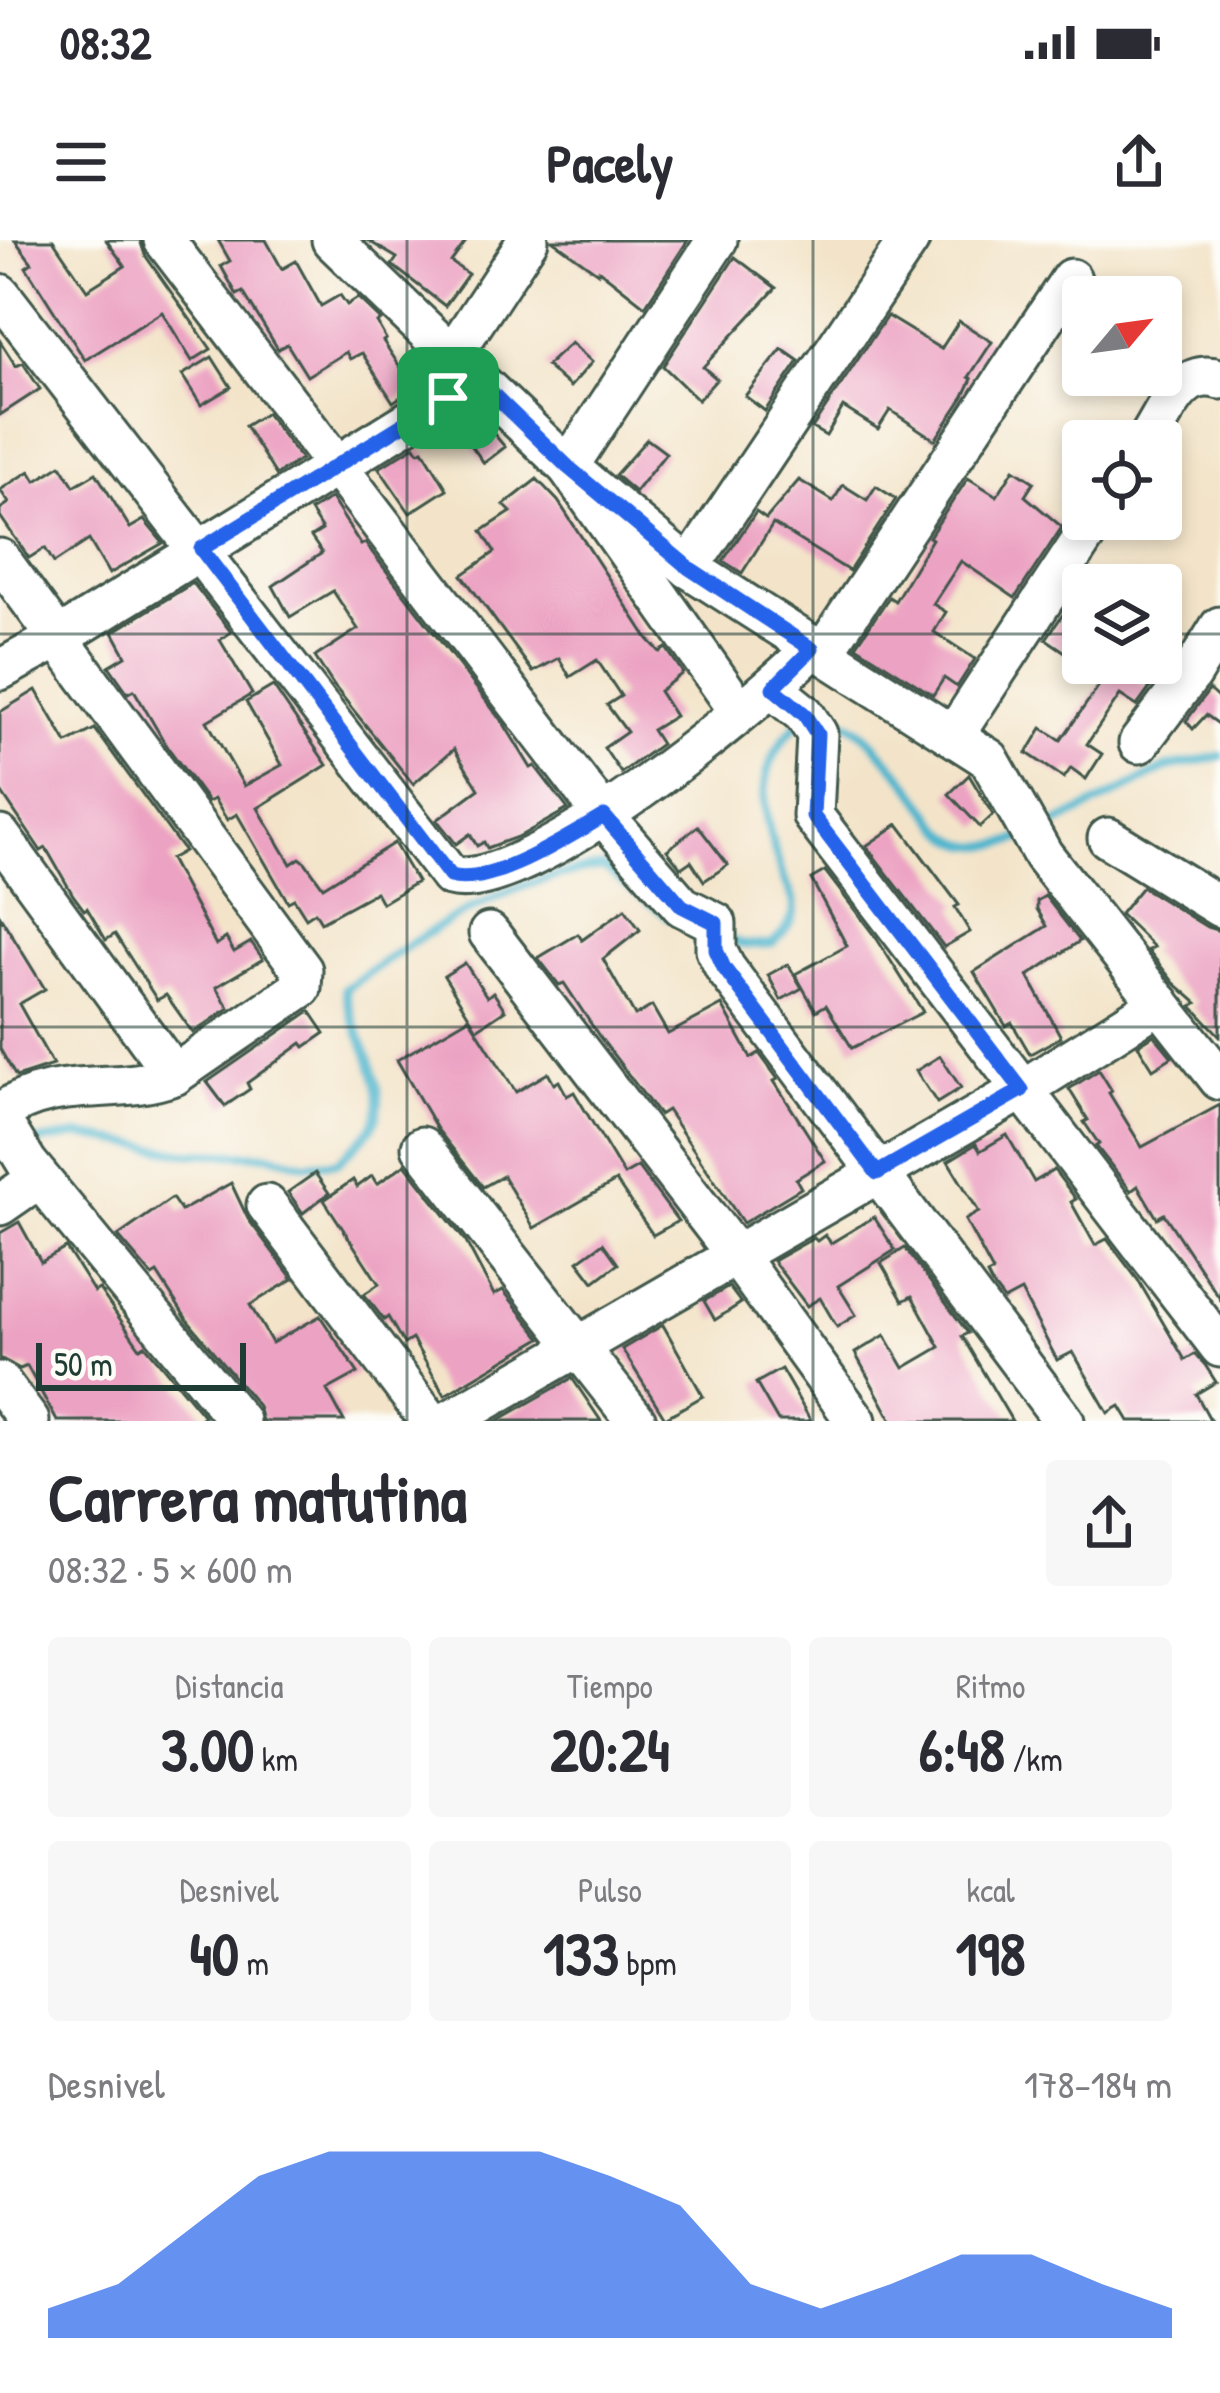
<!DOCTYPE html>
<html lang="es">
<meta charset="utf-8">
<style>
body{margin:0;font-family:"Patrick Hand",sans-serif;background:#f7f7f7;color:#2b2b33;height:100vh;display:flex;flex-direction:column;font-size:45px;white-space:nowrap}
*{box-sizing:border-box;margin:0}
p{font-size:39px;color:#7c7c81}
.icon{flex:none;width:66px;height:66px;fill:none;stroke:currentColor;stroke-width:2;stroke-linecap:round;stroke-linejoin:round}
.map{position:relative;height:1181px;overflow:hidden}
.drawer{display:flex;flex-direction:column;background:#fff;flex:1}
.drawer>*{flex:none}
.needle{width:78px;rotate:61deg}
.controls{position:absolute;left:1062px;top:36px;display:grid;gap:24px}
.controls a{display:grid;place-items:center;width:120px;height:120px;border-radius:12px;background:#fff;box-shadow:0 6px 18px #0003;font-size:60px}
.scale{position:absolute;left:36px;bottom:30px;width:210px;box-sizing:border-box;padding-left:12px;border:6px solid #1f3d34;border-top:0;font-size:33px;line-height:42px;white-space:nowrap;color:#1f3d34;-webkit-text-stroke:9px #fdfcf7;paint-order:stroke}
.pin{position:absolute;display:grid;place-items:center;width:102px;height:102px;color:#fff;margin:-51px;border-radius:24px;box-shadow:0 6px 18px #0006}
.round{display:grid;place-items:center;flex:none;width:126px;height:126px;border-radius:12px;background:#f7f7f7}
.overview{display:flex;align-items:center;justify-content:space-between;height:204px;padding:0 48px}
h1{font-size:66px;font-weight:700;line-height:90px}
.stats{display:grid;grid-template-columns:repeat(3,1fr);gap:18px;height:204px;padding:12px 48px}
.stats div{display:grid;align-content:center;border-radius:12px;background:#f7f7f7;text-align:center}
.stats b{font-size:60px;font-weight:700}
.stats small{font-size:33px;font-weight:400}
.stats p{font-size:33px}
.chart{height:336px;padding:24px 48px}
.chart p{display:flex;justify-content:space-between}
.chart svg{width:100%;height:216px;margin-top:12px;fill:#2563eb;opacity:.7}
.status{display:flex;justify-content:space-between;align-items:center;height:84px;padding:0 60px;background:#fff;direction:ltr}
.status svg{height:33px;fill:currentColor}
header{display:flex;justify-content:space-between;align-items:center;height:156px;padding:0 48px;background:#fff;font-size:54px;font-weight:700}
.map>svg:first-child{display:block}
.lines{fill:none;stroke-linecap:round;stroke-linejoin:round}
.stream{stroke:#4fb6cd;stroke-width:9}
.building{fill:#eca2c2}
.minor-casing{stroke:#3f564a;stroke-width:45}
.minor{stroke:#fff;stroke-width:39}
.route-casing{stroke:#fff;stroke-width:24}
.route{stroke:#2563eb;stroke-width:15}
.grid{fill:none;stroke:#1f3d34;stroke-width:3;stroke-opacity:0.55}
</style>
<div class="status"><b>08:32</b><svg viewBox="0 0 49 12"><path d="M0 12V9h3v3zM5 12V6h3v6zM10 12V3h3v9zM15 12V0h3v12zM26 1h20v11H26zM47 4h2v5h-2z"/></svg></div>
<header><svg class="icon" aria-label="menu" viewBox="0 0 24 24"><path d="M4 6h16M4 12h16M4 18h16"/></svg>Pacely<svg class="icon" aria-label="share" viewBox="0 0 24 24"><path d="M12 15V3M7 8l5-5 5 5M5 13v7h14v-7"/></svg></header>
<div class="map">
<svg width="1220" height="1181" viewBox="0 0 1220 1181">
<rect width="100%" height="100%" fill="#fdfcf7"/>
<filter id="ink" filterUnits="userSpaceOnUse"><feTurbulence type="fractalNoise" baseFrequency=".00833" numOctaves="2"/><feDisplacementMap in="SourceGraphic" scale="24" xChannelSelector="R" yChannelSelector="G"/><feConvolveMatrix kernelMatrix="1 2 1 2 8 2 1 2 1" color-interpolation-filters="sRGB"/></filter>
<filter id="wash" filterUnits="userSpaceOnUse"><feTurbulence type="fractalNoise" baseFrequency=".004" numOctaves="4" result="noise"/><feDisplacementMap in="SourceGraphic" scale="48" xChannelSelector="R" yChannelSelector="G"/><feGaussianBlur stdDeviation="2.7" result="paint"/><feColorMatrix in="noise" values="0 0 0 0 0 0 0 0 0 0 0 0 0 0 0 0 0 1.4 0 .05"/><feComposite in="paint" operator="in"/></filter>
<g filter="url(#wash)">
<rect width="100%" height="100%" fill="#f3e4c9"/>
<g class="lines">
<!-- stream -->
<g class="stream">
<path d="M817 477 826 473C835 478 843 481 852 485 867 493 886 518 898 531 943 579 942 625 1023 598"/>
<polyline points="1039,593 1166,528 1220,516"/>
<path d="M725 698 744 705 772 704C783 693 796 681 794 664 793 655 786 645 783 637 764 579 749 534 796 485"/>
<path d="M27 903 80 895 185 913 269 915 306 924 338 922C348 911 364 900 372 887 396 847 350 792 345 749 427 691 501 640 603 627L670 678"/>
</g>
</g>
<g id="blocks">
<!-- building -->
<g class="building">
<polygon points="15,0 53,0 87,50 125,26 106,0 140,0 145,15 211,109 192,121 162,72 85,120 26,27 32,23"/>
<polygon points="218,0 266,0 282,29 296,21 321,66 340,55 347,65 358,58 381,80 377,83 386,99 383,101 414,148 393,162 362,113 350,119 346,112 307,136 287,104 278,109 243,52 237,55 221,26 230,21"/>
<polygon points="367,0 467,0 451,22 468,34 445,66 392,25 397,18"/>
<polygon points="552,0 688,0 645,66 599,30 598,33"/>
<polygon points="735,17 776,48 703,127 717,139 698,160 663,126"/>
<polygon points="887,76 941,109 959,81 992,102 969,137 972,139 964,156 935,200 890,170 878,189 843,167 826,196 812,188"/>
<polygon points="0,101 16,126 23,123 40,149 0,175"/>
<polygon points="571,103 592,122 570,147 546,126"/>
<polygon points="782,109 799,121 765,171 745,156"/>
<polygon points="212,117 231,147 201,165 182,135"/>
<polygon points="473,169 505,207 484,223 454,181"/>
<polygon points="266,173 301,219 276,235 245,186"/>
<polygon points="647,199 666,213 635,252 615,235"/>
<polygon points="415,206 419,212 423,210 447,249 410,273 379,228"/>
<polygon points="61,225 74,246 96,233 130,288 144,280 163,303 109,334 89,300 54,323 45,308 29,318 0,276 0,269 9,263 0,250 30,231 36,241"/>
<polygon points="1014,229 1034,242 1025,256 1062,287 1015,358 961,321 933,364 946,372 934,392 975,419 957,447 944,438 933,455 856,406 889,357 895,361 932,299 929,297 968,238 997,256"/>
<polygon points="537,239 558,261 648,399 660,412 666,408 683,433 659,451 675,476 652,490 661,504 621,533 604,508 627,492 607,465 621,456 597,420 570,437 559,418 533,432 462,335 495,312 482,291 511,272 504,265"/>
<polygon points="799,240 833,261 843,245 867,260 876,246 896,259 849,331 773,284 742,333 723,321 756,272 766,279"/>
<polygon points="331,258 361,305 365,303 504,484 531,528 535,526 568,569 520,596 487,608 484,602 477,606 470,594 456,604 437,580 479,549 454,509 413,544 334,446 315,417 358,389 333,351 290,377 273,346 322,313 311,297 322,290 310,271"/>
<polygon points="193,343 231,392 220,400 252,454 207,481 244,546 282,525 246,462 273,446 327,525 258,568 291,624 300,618 305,622 323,647 394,603 417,642 382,663 376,652 321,682 315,672 306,678 294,659 288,662 237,574 227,580 214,559 208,562 166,505 134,450 128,453 109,426 126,416 113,392"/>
<polygon points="1083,345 1083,424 1046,399"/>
<polygon points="1114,424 1150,448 1137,466 1120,455 1087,504 1102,514 1086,539 1071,528 1064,538 1027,513 1042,488 1061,500"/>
<polygon points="36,450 67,503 95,489 184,611 170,619 216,705 226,698 234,712 251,702 263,719 216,747 229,768 193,793 166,755 157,760 115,694 106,700 87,668 84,670 73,655 46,608 41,611 0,550 0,472"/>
<polygon points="1209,450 1220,460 1220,485 1206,475 1193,489 1186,481"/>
<polygon points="969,535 993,575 980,587 949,554"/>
<polygon points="898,584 959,665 955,667 970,692 944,707 866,606"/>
<polygon points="698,586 728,625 704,641 691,621 681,628 667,610"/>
<polygon points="825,631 877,699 923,772 852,808 826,765 816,771 795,734 847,706 811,639"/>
<polygon points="1142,647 1207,687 1220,691 1220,796 1192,766 1197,763 1174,743 1148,710 1154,707 1120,674"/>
<polygon points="1045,656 1080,701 1028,736 1061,797 1030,814 1012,783 1006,786 974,732 1047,686 1037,669 1037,661"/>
<polygon points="625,669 640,690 603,719 635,776 652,766 668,794 722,765 751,818 759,813 778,839 774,841 825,921 796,939 801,948 743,983 667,870 659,875 599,796 564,743 559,745 538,718 578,694 582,700"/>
<polygon points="0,676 45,749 19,764 53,825 16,837 0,809"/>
<polygon points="465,723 487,757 493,752 505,770 477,789 444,736"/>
<polygon points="788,724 802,748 781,760 768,735"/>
<polygon points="310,771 325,793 305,807 302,803 247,843 250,849 225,866 207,842"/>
<polygon points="469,778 516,852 548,833 554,844 559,841 567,856 574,852 624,935 638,927 678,981 653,995 616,941 534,988 503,936 483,947 437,889 397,820"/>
<polygon points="1154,795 1172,817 1153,829 1138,805"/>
<polygon points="940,816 961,848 937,863 916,831"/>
<polygon points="1099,830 1112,851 1109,853 1142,907 1220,865 1220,1059 1164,974 1157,978 1138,946 1131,951 1096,906 1099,904 1084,882 1088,880 1069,849"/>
<polygon points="1007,895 1034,942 1054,930 1076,959 1071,962 1095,1005 1107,999 1138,1040 1185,1120 1195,1114 1205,1125 1216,1142 1196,1154 1211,1181 1129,1181 1120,1166 1108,1173 1073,1112 1057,1120 1021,1051 1004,1060 991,1043 987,1035 993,1032 965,980 979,972 948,921 976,904 980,911"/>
<polygon points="405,924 466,1002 494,1055 503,1050 541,1098 445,1155 412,1099 404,1104 388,1077 384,1080 364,1054 379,1044 324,960 353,940 357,947 372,936 377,944"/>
<polygon points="315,933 329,953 303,973 288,952"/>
<polygon points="231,943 248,979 293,1039 250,1065 272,1103 320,1076 358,1133 327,1150 344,1181 262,1181 258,1166 188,1081 157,1033 152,1036 118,996 172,958 181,971"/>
<polygon points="874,977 895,1010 838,1046 856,1075 837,1087 820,1058 807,1066 773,1021 814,998 817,1001 825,995 831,1003"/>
<polygon points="19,982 41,1022 66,1008 94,1052 99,1049 140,1108 145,1105 204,1176 197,1181 57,1181 27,1126 20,1129 0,1118 0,993"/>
<polygon points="603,1003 618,1024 594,1042 578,1021"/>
<polygon points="905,1008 968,1093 962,1096 1012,1181 892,1181 855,1113 885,1095 904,1128 940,1107 912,1056 903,1061 881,1023"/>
<polygon points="729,1047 741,1063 715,1080 704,1061"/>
<polygon points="663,1085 703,1156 665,1178 622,1109"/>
<polygon points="781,1129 811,1181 778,1181 756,1143"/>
<polygon points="572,1138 601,1181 497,1181"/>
</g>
</g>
</g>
<g filter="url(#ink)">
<use href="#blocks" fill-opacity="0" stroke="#3f564a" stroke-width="3"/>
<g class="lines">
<defs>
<g id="minor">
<polyline points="164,0 604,576 682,666 716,683 716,710 725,728 1064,1181"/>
<polyline points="332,0 568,227 689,328 989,519 1043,615 1220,840"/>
<polyline points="717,0 568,227 740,472"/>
<path d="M0 54 450 636C523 658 758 463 812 409"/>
<polyline points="453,114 528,0"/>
<path d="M1147 201C1167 171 1180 127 1220 139"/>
<path d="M0 319 302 730 301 748 174 835C114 857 57 833 0 873"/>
<polyline points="689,328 909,0"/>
<polyline points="823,413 1071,39"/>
<polyline points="0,430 60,397 477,139"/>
<polyline points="773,449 804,474 817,494 813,576 1220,1107"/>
<polyline points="954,495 1096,279"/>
<polyline points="1139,503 1191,434 1220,387"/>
<polyline points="0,596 174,835"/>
<polyline points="1108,598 1220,667"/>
<polyline points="489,693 736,1015 856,1181"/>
<polyline points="0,879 27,923 239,1181"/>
<polyline points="422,907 636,1181"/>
<polyline points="0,965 39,938"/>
<polyline points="267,965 430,1181"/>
<polyline points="0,1142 29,1181"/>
<polyline points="449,1181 1022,850 1160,763"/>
</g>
</defs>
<!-- minor casing -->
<use href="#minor" class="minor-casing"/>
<!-- minor -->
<use href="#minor" class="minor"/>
</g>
</g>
<g class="lines" filter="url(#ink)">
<defs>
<path id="route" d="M477 139 568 227 689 328 812 409 773 448 804 474 817 494 813 576 1022 850 877 933 724 728 716 710V683L682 666 604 576C569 596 490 648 450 636L201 309Z"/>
</defs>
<!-- route casing -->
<use href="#route" class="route-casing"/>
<!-- route -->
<use href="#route" class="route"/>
</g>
<!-- grid -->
<path class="grid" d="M407 0V1181M813 0V1181M0 394H1083M1161 394H1220M0 787H1220"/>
</svg>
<div class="controls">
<a><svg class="needle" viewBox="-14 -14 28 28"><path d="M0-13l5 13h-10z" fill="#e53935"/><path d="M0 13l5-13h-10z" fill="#7c7c81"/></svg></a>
<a><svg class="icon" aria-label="locate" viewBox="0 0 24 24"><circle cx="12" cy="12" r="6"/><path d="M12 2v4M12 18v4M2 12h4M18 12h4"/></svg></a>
<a><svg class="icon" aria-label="layers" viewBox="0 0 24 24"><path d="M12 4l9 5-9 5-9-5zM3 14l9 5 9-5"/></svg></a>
</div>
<div class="scale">50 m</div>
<div class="pin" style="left:448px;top:158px;background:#1e9e55"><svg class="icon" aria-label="arrive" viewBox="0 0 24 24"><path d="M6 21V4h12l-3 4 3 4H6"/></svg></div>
</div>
<section class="drawer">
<div class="overview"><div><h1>Carrera matutina</h1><p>08:32 · 5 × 600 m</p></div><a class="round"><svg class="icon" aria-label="share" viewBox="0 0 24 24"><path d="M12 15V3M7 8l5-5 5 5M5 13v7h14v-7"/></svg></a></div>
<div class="stats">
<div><p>Distancia</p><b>3.00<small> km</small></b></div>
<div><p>Tiempo</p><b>20:24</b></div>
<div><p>Ritmo</p><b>6:48<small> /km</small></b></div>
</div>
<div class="stats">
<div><p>Desnivel</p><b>40<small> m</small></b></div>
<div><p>Pulso</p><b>133<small> bpm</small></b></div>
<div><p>kcal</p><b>198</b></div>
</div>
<div class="chart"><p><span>Desnivel</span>178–184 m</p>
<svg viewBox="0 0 160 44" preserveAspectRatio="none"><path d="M0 44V38L10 33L20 22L30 11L40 6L50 6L60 6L70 6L80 11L90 17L100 33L110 38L120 33L130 27L140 27L150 33L160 38V44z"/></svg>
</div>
</section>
